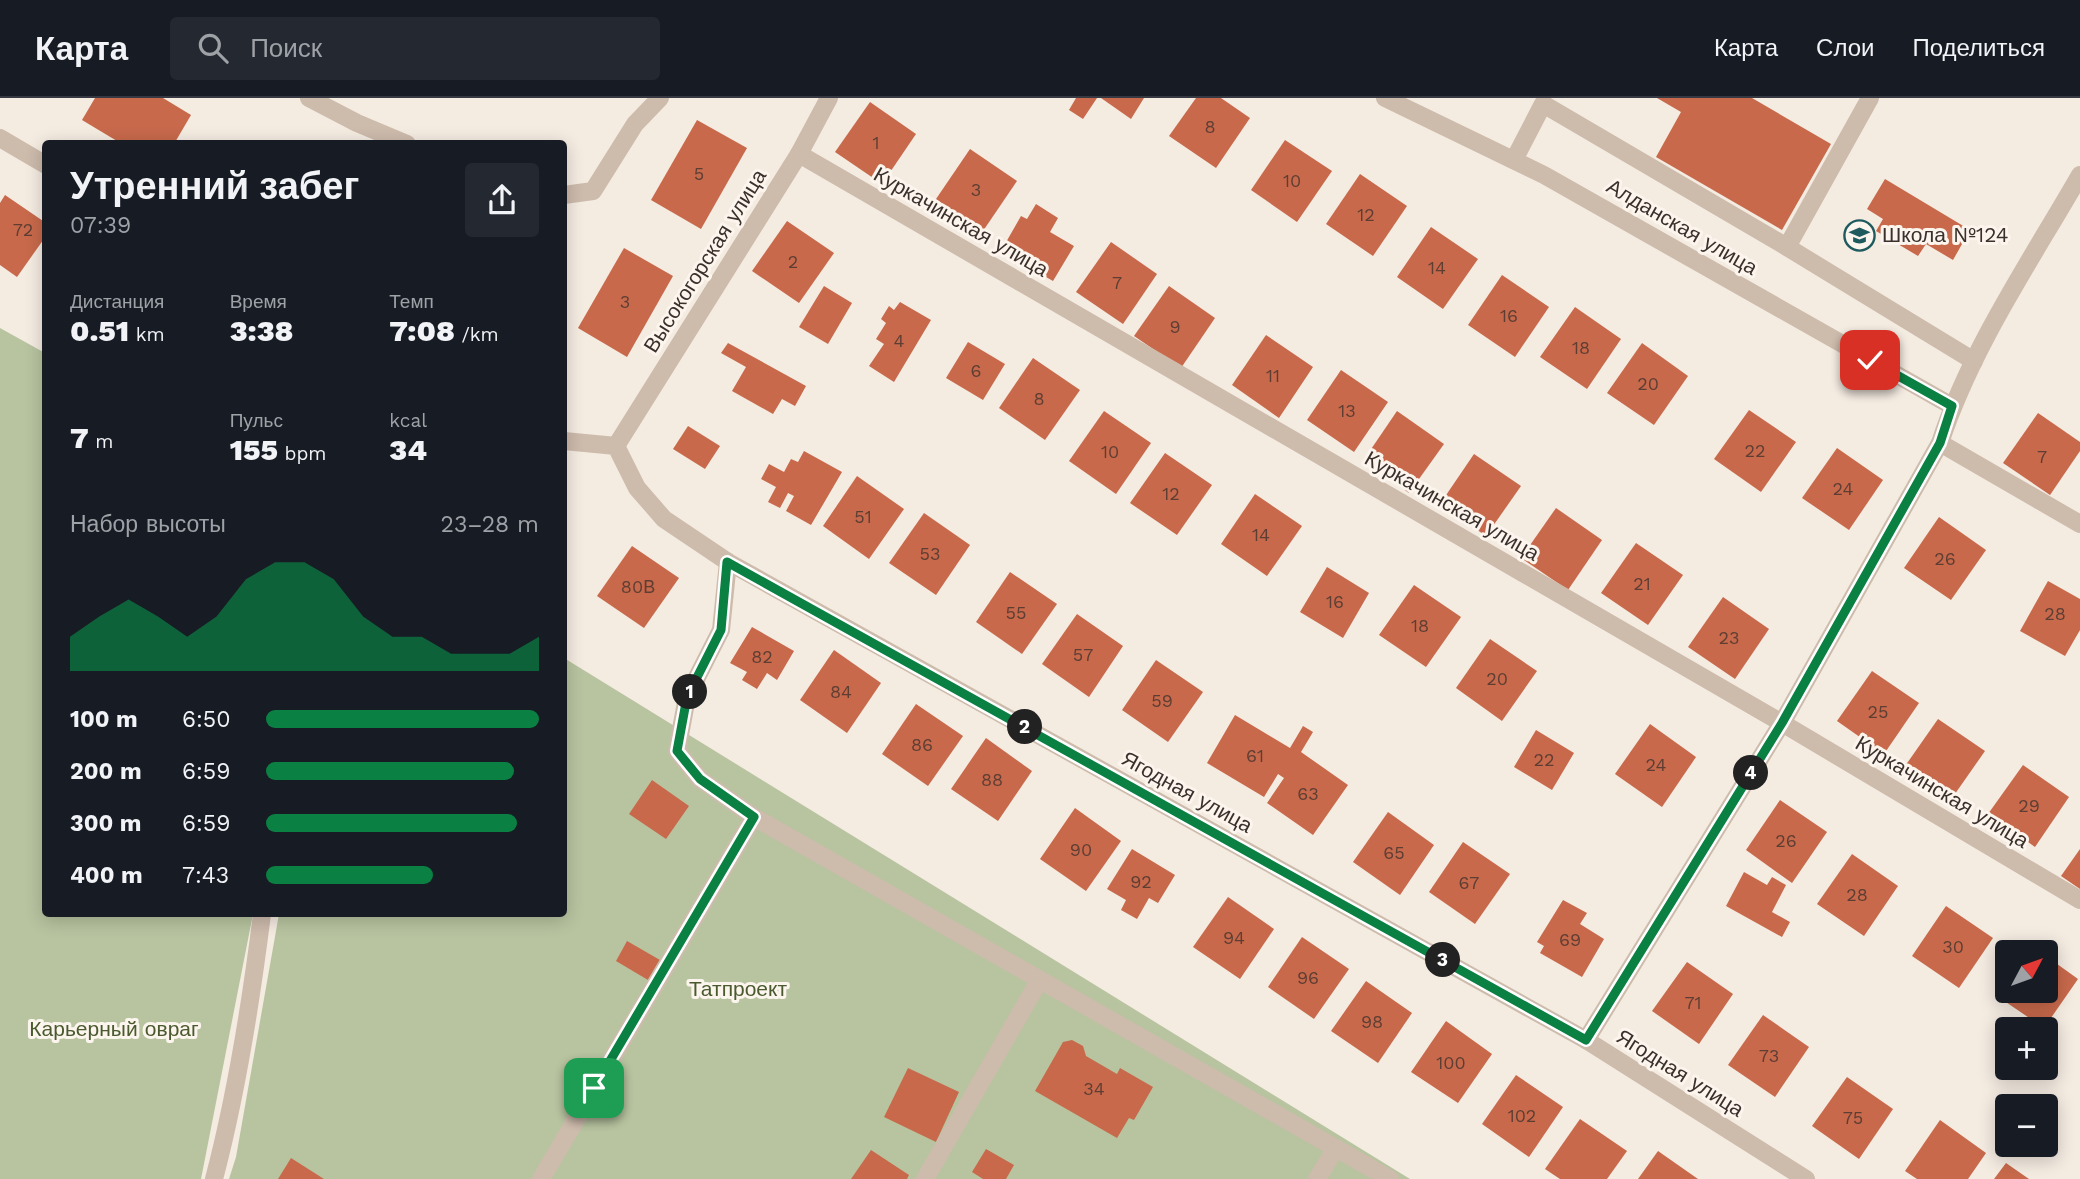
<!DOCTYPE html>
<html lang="ru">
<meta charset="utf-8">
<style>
body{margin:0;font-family:"Work Sans",sans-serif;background:#242831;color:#f1f3f6;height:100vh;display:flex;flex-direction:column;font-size:26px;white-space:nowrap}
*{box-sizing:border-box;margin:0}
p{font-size:23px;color:#9ea1a6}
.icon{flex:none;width:38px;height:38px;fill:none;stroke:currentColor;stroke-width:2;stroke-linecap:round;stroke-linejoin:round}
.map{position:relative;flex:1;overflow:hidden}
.sheet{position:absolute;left:42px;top:42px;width:525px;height:777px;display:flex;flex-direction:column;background:#171b24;border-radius:7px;box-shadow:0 4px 18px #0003}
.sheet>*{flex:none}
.needle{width:46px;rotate:49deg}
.tools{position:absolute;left:1995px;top:842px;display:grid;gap:14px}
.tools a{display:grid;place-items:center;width:63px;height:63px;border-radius:7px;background:#171b24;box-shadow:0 4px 18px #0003;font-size:35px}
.pin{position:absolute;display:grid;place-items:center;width:60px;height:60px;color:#fff;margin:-30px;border-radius:14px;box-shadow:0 4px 10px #0006}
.km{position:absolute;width:35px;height:35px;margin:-18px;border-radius:50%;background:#222;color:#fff;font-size:19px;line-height:35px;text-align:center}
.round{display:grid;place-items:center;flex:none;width:74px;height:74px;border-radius:7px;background:#242831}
.head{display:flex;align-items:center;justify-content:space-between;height:119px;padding:0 28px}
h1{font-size:38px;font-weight:800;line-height:52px}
.metrics{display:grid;grid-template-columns:repeat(3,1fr);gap:10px;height:119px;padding:7px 28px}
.metrics div{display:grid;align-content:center}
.metrics b{font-size:30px;font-weight:800}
.metrics small{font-size:19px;font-weight:400}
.metrics p{font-size:19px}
.chart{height:196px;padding:14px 28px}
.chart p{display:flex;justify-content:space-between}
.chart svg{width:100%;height:126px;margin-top:7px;fill:#0b8043;opacity:.7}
ul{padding:0 28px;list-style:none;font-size:23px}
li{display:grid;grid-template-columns:112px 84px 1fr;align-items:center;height:52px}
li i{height:18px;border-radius:9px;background:#0b8043}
header{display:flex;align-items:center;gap:42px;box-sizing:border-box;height:98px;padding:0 35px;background:#171b24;border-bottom:2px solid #363941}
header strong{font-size:33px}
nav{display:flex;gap:38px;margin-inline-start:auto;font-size:24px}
.search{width:490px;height:63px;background:#242831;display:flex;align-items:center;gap:18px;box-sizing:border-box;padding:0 24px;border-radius:7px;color:#9ea1a6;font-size:26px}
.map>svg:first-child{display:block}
.green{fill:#b8c4a0}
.building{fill:#c8694b}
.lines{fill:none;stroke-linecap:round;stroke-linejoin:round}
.minor{stroke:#cdbbac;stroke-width:18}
.route-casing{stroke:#fff;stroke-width:14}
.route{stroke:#0b8043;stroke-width:9}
.labels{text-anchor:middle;stroke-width:6;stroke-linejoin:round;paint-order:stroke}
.number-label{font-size:18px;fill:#5e3e33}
.street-label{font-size:21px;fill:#3b302b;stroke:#fbf5ee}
.poi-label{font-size:21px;fill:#3b302b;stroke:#fbf5ee;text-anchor:start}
.park-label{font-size:21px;fill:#4a5a2e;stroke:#fbf5ee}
</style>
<header>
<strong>Карта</strong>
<div class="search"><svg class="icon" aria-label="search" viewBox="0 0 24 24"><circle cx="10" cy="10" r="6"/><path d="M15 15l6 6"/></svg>Поиск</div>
<nav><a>Карта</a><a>Слои</a><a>Поделиться</a></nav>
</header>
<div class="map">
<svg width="2080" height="1081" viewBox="0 0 2080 1081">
<rect width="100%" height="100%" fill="#f4ebe1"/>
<!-- green -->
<g class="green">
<polygon points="0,230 45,255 46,816 253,816 201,1081 0,1081"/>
<polygon points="564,560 1410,1081 229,1081 236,1059 279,816 564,816"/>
</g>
<!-- building -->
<g class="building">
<polygon points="95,0 163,0 191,17 174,46 122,46 82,22"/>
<polygon points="1076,0 1097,0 1083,21 1069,12"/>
<polygon points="1101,0 1144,0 1131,21"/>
<polygon points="1196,0 1221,0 1250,20 1216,70 1169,38"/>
<polygon points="1657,0 1752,0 1831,46 1782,132 1656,59 1681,14"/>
<polygon points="870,4 916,36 882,86 835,54"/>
<polygon points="697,22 747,50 701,131 651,102"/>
<polygon points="1285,42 1332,73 1297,124 1251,92"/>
<polygon points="970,51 1017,83 983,133 936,101"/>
<polygon points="1360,76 1407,108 1373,158 1326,126"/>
<polygon points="1885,81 1970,132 1953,162 1926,146 1918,158 1876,133 1883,121 1867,111"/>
<polygon points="5,97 46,125 46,138 17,179 0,167 0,105"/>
<polygon points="1036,106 1058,120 1050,134 1074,148 1053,183 1001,153 1021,118 1027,121"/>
<polygon points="787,123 834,155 799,205 752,173"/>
<polygon points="1431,129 1478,161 1443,211 1397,179"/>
<polygon points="1111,144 1157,176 1123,226 1076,194"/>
<polygon points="624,150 673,178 627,259 578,230"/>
<polygon points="1502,177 1549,209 1515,259 1468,227"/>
<polygon points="824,188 852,205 828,246 799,229"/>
<polygon points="1169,188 1215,220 1181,270 1134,238"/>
<polygon points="900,204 931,222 894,284 869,268 884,246 876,241 886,225 881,221 889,208 894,212"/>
<polygon points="1575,209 1621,241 1587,291 1540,259"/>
<polygon points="1266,237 1313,269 1279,320 1232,287"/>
<polygon points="968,244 1005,266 983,302 946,280"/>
<polygon points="728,245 806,288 795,308 782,301 773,316 732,293 746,269 721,255"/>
<polygon points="1642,245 1688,278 1654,327 1607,295"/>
<polygon points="1033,260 1080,292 1045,342 999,310"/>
<polygon points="1341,272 1388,304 1354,354 1307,322"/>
<polygon points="1749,312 1796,344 1761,394 1714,361"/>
<polygon points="1104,313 1151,345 1116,396 1069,363"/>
<polygon points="1397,313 1444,346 1409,395 1363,363"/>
<polygon points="2038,315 2080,344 2080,353 2050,397 2003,365"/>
<polygon points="688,328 720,348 705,371 673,351"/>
<polygon points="1837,350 1883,382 1849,432 1802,400"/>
<polygon points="804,353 842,374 811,427 786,413 794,398 788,395 780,410 768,404 776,389 761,381 769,366 784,374 791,361 798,364"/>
<polygon points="1165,355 1212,387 1177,437 1130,405"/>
<polygon points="1474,356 1521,388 1486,438 1440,406"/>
<polygon points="857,378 904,411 869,461 823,428"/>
<polygon points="1255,396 1302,428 1267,478 1221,446"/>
<polygon points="1556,410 1602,442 1568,492 1521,460"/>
<polygon points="924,415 970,447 936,497 889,465"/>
<polygon points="1939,419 1986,452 1951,502 1904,470"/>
<polygon points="1636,445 1683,477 1648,527 1601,495"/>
<polygon points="632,448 679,480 644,530 597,498"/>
<polygon points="1327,469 1369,495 1343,540 1300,514"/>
<polygon points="1010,474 1057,506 1022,556 976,524"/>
<polygon points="2048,483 2080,501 2080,532 2065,558 2020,533"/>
<polygon points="1414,487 1461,519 1426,569 1379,537"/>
<polygon points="1723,499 1769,531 1735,581 1688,549"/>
<polygon points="1077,516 1123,548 1089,599 1042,566"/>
<polygon points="752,529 794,553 777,582 767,575 757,591 742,582 747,574 730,565"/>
<polygon points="1490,541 1537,573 1502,623 1456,590"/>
<polygon points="834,552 881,585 847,635 800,602"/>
<polygon points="1156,562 1203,594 1168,644 1122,612"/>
<polygon points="1872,573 1919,605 1884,656 1837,623"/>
<polygon points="916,606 963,638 928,688 882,656"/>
<polygon points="1235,617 1290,650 1303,628 1313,634 1301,654 1348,687 1313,737 1267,705 1284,680 1278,676 1264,699 1207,665"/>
<polygon points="1938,621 1985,653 1950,703 1903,671"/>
<polygon points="1650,626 1696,659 1662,709 1615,676"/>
<polygon points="1536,632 1574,655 1552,692 1514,669"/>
<polygon points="986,640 1032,673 998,723 951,691"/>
<polygon points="2023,667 2069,699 2035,749 1988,716"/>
<polygon points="652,682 689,708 666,741 629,716"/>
<polygon points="1780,702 1827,734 1792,785 1746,752"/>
<polygon points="1075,710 1121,743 1086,793 1040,761"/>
<polygon points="1388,714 1434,747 1400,797 1353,764"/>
<polygon points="1463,744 1510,776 1475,826 1429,794"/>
<polygon points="1132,751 1175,777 1158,805 1149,800 1137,821 1121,812 1126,802 1107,791"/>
<polygon points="2080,751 2080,791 2061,778"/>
<polygon points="1852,756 1898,788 1864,838 1817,806"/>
<polygon points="1744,774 1767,787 1772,779 1786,787 1772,814 1790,824 1782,839 1726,808"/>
<polygon points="1228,799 1274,831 1240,881 1193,849"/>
<polygon points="1563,802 1587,815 1580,826 1604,841 1582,879 1540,855 1544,848 1537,844"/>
<polygon points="1946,808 1993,840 1959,890 1912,858"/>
<polygon points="1302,839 1349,871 1314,921 1268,889"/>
<polygon points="627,843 660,862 648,882 616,863"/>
<polygon points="2046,858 2078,881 2044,930 1997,898 2007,883 2007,892 2046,892"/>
<polygon points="1687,864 1733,896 1699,946 1652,913"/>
<polygon points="1366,883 1412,915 1378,965 1331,933"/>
<polygon points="1763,917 1809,949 1775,999 1728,967"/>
<polygon points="1446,923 1492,956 1458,1005 1411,974"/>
<polygon points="1072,942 1083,948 1086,958 1117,976 1120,970 1153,989 1134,1022 1129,1020 1117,1040 1035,993 1063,944"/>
<polygon points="908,970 959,994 936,1044 884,1019"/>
<polygon points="1516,977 1563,1009 1529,1059 1482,1026"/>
<polygon points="1847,979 1893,1011 1859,1061 1812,1028"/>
<polygon points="1580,1021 1627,1053 1607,1081 1560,1081 1545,1071"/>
<polygon points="1940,1022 1986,1055 1968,1081 1917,1081 1905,1073"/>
<polygon points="986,1051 1014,1067 1006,1081 983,1081 972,1074"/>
<polygon points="871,1052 909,1077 907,1081 851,1081"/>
<polygon points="1658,1053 1698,1081 1638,1081"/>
<polygon points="291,1060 324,1081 278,1081"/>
<polygon points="2006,1065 2029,1081 1994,1081"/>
</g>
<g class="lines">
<!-- minor -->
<g class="minor">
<polyline points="309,0 357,25 407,46"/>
<polyline points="1385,0 1544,77 1952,308"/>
<polyline points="1870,0 1787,149 1974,263"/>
<polyline points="0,40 46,67"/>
<polyline points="799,56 1782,625 2080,802"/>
<polyline points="1514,62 1543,6 1787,149"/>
<polyline points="564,97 593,93 635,26 660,0"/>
<polyline points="564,343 616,348 637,390 664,421 728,464 1586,942 1806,1081"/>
<polyline points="1940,345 2080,426"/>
<polyline points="616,348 799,56 829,0"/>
<polyline points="728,464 721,532 687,599 677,653 700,681 754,719 1390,1081"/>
<path d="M1586 942 1782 625 1940 345C1971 250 2030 164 2080 77"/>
<path d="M214 1081C237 994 251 904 262 816"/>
<polyline points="541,1081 754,719"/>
<polyline points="925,1081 1039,883"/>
<polyline points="1317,1081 1336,1050"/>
</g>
</g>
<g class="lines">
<defs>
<polyline id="route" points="594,990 754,719 700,681 677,653 687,599 721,532 727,464 1586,942 1782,625 1940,345 1952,308 1870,262"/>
</defs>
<!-- route casing -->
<use href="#route" class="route-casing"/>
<!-- route -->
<use href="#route" class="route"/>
</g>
<!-- icons -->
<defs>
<symbol id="school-ring" viewBox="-11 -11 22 22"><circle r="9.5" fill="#fbf5ee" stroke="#1f5a5e" stroke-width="1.5"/><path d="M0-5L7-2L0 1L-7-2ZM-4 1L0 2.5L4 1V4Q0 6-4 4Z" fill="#1f5a5e"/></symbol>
</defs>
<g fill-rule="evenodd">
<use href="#school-ring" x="1842" y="120" width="35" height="35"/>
</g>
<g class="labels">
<!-- number labels -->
<g class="number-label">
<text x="1210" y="35">8</text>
<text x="876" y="51">1</text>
<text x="699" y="82">5</text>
<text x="1292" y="89">10</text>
<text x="976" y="98">3</text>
<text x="1366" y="123">12</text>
<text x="23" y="138">72</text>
<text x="793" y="170">2</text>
<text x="1437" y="176">14</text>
<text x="1117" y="191">7</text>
<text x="625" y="210">3</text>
<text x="1509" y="224">16</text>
<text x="1175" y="235">9</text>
<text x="899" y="249">4</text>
<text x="1581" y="256">18</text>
<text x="976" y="279">6</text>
<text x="1273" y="284">11</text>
<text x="1648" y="292">20</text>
<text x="1039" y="307">8</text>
<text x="1347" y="319">13</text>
<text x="1755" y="359">22</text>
<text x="1110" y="360">10</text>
<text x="2042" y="365">7</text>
<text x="1843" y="397">24</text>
<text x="1171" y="402">12</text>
<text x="863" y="425">51</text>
<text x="1261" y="443">14</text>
<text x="930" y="462">53</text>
<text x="1945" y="467">26</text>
<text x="1642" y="492">21</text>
<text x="638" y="495">80В</text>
<text x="1335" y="510">16</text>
<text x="1016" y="521">55</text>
<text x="2055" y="522">28</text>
<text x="1420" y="534">18</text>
<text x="1729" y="546">23</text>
<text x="1083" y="563">57</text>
<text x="762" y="565">82</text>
<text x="1497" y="587">20</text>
<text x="841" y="600">84</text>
<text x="1162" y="609">59</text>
<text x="1878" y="620">25</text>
<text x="922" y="653">86</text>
<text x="1255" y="664">61</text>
<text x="1544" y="668">22</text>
<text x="1656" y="673">24</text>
<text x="992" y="688">88</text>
<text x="1308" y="702">63</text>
<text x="2029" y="714">29</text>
<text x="1786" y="749">26</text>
<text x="1081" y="758">90</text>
<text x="1394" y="761">65</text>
<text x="1141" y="790">92</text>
<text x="1469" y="791">67</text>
<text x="1857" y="803">28</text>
<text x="1234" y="846">94</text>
<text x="1570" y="848">69</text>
<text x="1953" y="855">30</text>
<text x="1308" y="886">96</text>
<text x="1693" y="911">71</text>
<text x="1372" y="930">98</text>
<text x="1769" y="964">73</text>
<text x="1451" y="971">100</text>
<text x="1094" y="997">34</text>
<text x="1522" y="1024">102</text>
<text x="1853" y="1026">75</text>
</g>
<!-- street labels -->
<g class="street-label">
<text transform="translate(961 124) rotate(30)" y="7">Куркачинская улица</text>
<text transform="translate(1682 129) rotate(30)" y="7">Алданская улица</text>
<text transform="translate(705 163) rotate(-58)" y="7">Высокогорская улица</text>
<text transform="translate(1452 408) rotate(30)" y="7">Куркачинская улица</text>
<text transform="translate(1187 694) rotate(29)" y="7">Ягодная улица</text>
<text transform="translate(1942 694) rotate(31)" y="7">Куркачинская улица</text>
<text transform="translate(1680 975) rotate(32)" y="7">Ягодная улица</text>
</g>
<!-- poi labels -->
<g class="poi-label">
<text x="1882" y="144">Школа №124</text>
</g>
<!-- park labels -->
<g class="park-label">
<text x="738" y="898">Татпроект</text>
<text x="114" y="938">Карьерный овраг</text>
</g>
</g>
</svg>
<div class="tools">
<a><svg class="needle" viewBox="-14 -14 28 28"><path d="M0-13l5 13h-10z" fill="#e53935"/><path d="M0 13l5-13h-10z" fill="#9ea1a6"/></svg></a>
<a>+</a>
<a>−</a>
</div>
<div class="pin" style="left:594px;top:990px;background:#1e9e55"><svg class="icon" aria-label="arrive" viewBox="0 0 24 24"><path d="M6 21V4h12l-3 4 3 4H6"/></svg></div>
<div class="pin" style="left:1870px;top:262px;background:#d93025"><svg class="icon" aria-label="check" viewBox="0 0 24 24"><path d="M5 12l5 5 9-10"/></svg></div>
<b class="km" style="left:690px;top:594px">1</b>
<b class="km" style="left:1025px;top:629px">2</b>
<b class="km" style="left:1443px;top:862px">3</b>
<b class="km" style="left:1751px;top:675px">4</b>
<section class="sheet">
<div class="head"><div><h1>Утренний забег</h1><p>07:39</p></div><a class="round"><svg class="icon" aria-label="share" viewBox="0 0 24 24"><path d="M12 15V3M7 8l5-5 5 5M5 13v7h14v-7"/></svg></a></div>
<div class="metrics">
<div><p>Дистанция</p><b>0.51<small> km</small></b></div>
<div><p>Время</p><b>3:38</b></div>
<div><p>Темп</p><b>7:08<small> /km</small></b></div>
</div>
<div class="metrics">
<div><b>7<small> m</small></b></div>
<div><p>Пульс</p><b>155<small> bpm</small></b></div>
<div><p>kcal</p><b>34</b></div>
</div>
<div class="chart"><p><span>Набор высоты</span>23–28 m</p>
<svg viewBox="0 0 160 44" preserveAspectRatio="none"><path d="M0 44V32L10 25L20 19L30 25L40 32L50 25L60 12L70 6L80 6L90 12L100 25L110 32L120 32L130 38L140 38L150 38L160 32V44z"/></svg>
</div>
<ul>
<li><b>100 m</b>6:50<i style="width:100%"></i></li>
<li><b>200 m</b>6:59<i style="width:91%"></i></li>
<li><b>300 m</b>6:59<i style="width:92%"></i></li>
<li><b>400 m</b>7:43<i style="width:61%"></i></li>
</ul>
</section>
</div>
